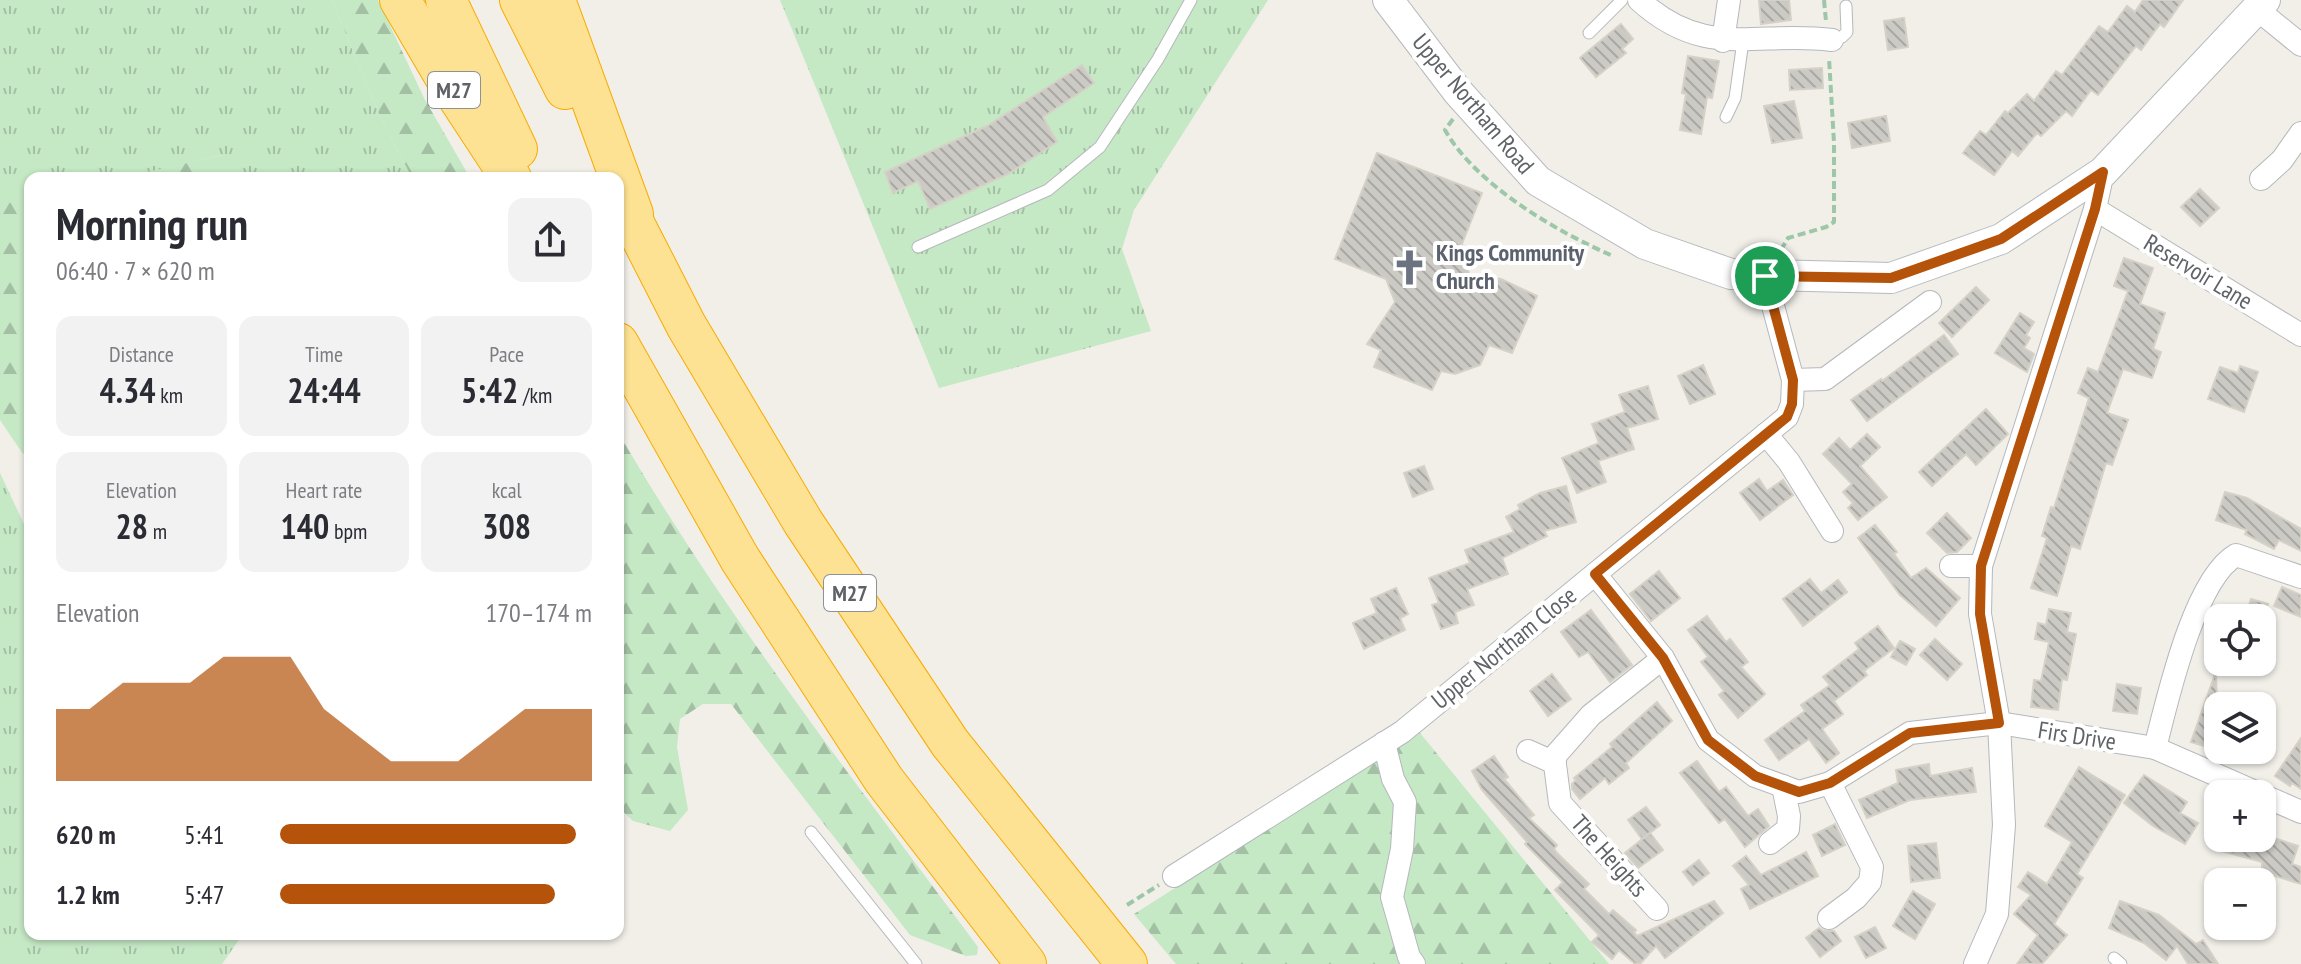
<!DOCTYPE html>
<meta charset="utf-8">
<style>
body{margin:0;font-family:"PT Sans Narrow",sans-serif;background:#f2f2f3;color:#2b2b33;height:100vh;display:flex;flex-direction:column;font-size:30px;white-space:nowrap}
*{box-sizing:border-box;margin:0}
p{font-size:26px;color:#7c7c81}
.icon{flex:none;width:44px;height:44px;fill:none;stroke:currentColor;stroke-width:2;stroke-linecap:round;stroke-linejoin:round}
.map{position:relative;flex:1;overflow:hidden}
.details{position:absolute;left:24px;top:172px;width:600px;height:768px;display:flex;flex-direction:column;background:#fff;border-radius:16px;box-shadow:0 2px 6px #0004}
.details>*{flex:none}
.controls{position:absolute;left:2204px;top:604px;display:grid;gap:16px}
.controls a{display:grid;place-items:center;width:72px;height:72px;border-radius:16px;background:#fff;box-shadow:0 2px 6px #0004;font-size:40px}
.pin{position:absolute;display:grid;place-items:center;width:68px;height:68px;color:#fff;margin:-34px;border:4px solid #fff;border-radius:50%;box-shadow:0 2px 8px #0007}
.round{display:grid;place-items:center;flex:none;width:84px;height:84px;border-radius:16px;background:#f2f2f3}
.headline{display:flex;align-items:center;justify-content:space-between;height:136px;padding:0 32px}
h1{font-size:44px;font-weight:600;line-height:60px}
.metrics{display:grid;grid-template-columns:repeat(3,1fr);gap:12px;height:136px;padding:8px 32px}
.metrics div{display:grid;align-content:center;border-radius:16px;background:#f2f2f3;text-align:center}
.metrics b{font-size:34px;font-weight:600}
.metrics small{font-size:22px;font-weight:400}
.metrics p{font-size:22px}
.chart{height:224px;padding:16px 32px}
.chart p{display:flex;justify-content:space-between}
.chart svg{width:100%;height:144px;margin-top:8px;fill:#b45309;opacity:.7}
ul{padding:0 32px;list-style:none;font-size:26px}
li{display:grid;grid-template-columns:128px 96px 1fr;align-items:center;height:60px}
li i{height:20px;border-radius:10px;background:#b45309}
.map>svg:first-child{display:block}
.grass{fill:url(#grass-tufts)}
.forest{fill:url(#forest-firs)}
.building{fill:url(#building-back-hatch);stroke:#d6d1c6;stroke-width:2}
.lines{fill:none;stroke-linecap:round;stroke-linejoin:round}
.lane-casing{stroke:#b5b8bc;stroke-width:13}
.street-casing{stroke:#b5b8bc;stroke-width:24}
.secondary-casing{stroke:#b6babf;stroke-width:32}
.highway-casing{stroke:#f9ab00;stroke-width:42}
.path{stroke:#9cc7a9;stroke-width:4;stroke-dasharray:8 4;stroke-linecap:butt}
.lane{stroke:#fff;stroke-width:11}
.street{stroke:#fff;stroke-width:22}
.secondary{stroke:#fff;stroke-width:30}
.highway{stroke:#fde293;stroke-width:40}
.route-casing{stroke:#fff;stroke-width:16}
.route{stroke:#b45309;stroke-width:10}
.labels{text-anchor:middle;stroke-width:8;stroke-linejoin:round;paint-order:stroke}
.shield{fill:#fff;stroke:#8f9295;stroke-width:2}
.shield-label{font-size:22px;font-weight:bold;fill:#5f6368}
.street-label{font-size:24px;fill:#5f6368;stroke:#fff}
.worship-label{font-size:24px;font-weight:bold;fill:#5b616d;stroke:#fff;text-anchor:start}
</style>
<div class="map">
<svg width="2301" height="964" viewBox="0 0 2301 964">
<defs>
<pattern id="grass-tufts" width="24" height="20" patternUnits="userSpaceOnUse" patternTransform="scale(2)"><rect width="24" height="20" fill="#c5e8c5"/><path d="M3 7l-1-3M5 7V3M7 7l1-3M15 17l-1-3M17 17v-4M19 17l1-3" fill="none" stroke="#a3c0a4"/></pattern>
<pattern id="forest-firs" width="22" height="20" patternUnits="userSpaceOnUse" patternTransform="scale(2)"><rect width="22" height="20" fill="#c5e8c5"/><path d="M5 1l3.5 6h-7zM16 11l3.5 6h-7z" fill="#a3c0a4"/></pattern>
<pattern id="building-back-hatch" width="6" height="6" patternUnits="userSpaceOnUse" patternTransform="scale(2)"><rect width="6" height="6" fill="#cccac5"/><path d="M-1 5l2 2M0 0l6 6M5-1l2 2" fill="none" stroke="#a9a8a4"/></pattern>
</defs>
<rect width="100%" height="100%" fill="#f1efe8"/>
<!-- grass -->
<g class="grass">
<polygon points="0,0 332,0 379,114 412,178 215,178 222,155 125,178 30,178 30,199 0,206"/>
<polygon points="780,0 1268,0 1134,210 1122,249 1151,331 939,388"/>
<polygon points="0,473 30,537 30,934 243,934 222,964 0,964"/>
</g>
<!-- forest -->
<g class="forest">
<polygon points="332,0 378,0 424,98 470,178 412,178 379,114"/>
<polygon points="223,155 215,178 120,178"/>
<polygon points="30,198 30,448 23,454 0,420 0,205"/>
<path d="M618 432C723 613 854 780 978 947L977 955 966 956 910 935 731 704H703L680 719 677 747 688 810 670 831 633 821 618 807C618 773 622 738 618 704Z"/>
<polygon points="1420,733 1609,964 1176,964 1134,914"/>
</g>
<!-- building -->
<g class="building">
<polygon points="1759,0 1789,0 1791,20 1761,24"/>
<polygon points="2143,0 2183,0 2164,27 2160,24 2141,50 2136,46 2098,95 2091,90 2072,116 2066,111 2041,136 2037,133 2018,156 2012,151 1994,175 1963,153 1980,131 1986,135 2005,111 2008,113 2027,94 2034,101 2056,71 2062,75 2099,26 2108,32 2127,6 2135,12"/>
<polygon points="1904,18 1908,47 1888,50 1884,21"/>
<polygon points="1621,24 1633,39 1622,49 1626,53 1596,77 1580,58"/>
<polygon points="1688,56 1719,61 1712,98 1707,97 1701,134 1680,130 1686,94 1682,93"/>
<polygon points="1082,65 1094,83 1043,117 1057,142 1008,174 930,209 918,181 893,193 885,172 987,126"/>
<polygon points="1822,68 1823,88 1790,90 1789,70"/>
<polygon points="1794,101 1802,138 1772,143 1764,106"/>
<polygon points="1886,116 1890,141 1852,148 1848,123"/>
<polygon points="1377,153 1482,193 1462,244 1469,274 1501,279 1537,296 1512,353 1489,345 1480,365 1455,374 1441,371 1432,390 1374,367 1381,350 1367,344 1395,302 1386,279 1335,259"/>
<polygon points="2200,189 2219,208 2200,226 2181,207"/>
<polygon points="2124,258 2153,268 2140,304 2165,313 2153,349 2161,352 2152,378 2123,369 2107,413 2128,420 2112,465 2106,463 2080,549 2071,546 2057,596 2031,588 2047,538 2042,536 2051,507 2054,508 2089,398 2078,393 2088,368 2098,372 2128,291 2114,286"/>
<polygon points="1976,287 1989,300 1952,337 1939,323"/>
<polygon points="2020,313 2034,322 2026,335 2030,338 2024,348 2034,354 2027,372 1995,353"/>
<polygon points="1944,335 1958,354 1867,421 1851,400 1881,379 1882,381"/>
<polygon points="1703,365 1715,394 1690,404 1678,376"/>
<polygon points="2240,366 2258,372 2244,412 2208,399 2220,367 2238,373"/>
<polygon points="1648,386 1658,419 1627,428 1634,449 1598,461 1606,482 1577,493 1562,458 1599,443 1592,424 1625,412 1619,395"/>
<polygon points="1986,409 2008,434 1976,465 1966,454 1932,486 1919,472"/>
<polygon points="1867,434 1880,447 1860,466 1887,497 1858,520 1848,508 1853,503 1843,492 1852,484 1823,454 1839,438 1850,450"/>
<polygon points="1424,466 1433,489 1413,497 1404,473"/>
<polygon points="1759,479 1767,491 1783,480 1793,495 1760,520 1740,493"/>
<polygon points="1566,486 1576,522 1544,531 1547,536 1502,558 1508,574 1467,589 1474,605 1455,612 1458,623 1441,629 1432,605 1439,603 1429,578 1470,563 1465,550 1514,532 1506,517 1520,509 1518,505 1540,493"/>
<polygon points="2225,492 2247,498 2301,529 2301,551 2279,540 2274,549 2245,534 2247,530 2216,520"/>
<polygon points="1947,513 1971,538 1957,552 1947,553 1927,533"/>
<polygon points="1875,525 1897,552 1894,554 1911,578 1926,568 1960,598 1936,626 1900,595 1858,538"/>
<polygon points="1659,571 1680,598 1651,621 1630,594"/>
<polygon points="1810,579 1821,593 1838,580 1847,592 1803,626 1783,599"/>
<polygon points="2282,587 2301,595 2301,617 2274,606"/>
<polygon points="1396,588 1408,614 1400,618 1405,630 1364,649 1353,623 1377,613 1371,599"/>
<polygon points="2251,599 2268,604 2263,620 2262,618 2246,615"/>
<polygon points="2049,609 2071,613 2067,632 2076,634 2067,680 2062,679 2058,710 2031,707 2034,680 2041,681 2049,642 2035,639 2038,623 2046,625"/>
<polygon points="1591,610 1632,665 1610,682 1588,652 1579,657 1561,632"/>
<polygon points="1707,616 1726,642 1730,639 1748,662 1741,667 1765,694 1738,718 1719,695 1724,691 1701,662 1708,657 1688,630"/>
<polygon points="1878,626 1894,648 1864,671 1867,675 1834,701 1843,714 1822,729 1839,753 1826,763 1809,739 1779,760 1765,740 1805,711 1801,705 1830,685 1823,677 1859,649 1855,643"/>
<polygon points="1935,639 1962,664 1947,680 1920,655"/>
<polygon points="1900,641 1915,649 1906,665 1891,657"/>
<polygon points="2216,671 2218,736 2214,749 2191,742"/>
<polygon points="1552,674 1571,699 1548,716 1530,691"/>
<polygon points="2117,684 2141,688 2137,714 2113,711"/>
<polygon points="1657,702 1672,721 1626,763 1629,768 1609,784 1605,778 1580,799 1572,789 1572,784 1576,780 1574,778 1612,747 1610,744"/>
<polygon points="2301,738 2301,789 2292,783 2290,786 2275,776"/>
<polygon points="1494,756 1508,777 1504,779 1534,815 1529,818 1557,845 1554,849 1558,854 1589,884 1584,889 1609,914 1613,910 1636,930 1634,932 1637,936 1714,901 1723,913 1665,958 1656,946 1640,964 1635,964 1619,950 1612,959 1592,942 1599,935 1555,890 1563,882 1525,844 1527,842 1482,790 1472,771"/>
<polygon points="1697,761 1719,792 1726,787 1748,816 1758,809 1769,826 1745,847 1725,819 1719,823 1680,773"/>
<polygon points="1929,764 1930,776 1972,768 1976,792 1910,800 1867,818 1859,800 1898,783 1896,770"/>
<polygon points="2079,767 2125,795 2077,874 2083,878 2054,924 2067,935 2042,964 2017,964 2038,935 2014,914 2031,895 2018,887 2028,872 2047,884 2072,842 2045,826"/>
<polygon points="2144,775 2187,802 2180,813 2198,823 2185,844 2153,826 2124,803"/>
<polygon points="1646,807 1660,825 1642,839 1628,820"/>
<polygon points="1835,824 1845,845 1822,856 1813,835"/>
<polygon points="1650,833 1663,850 1638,868 1625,853"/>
<polygon points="2262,834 2298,846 2292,864 2301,867 2301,884 2262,872 2262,862 2222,851 2226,838 2262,838"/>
<polygon points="1936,843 1940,878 1911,882 1908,846"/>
<polygon points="1806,852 1818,876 1750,909 1741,889 1749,885 1733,866 1746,856 1761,875"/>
<polygon points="1699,860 1709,873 1693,885 1683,872"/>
<polygon points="1913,891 1935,904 1915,939 1893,926"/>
<polygon points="2120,901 2159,915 2196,944 2203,940 2218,964 2188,964 2177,946 2166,960 2144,943 2109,928"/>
<polygon points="1875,927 1886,948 1866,958 1855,937"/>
<polygon points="1819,928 1824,931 1834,931 1841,941 1820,957 1806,938"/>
</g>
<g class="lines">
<defs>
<g id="lane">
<polyline points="1589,33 1622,0"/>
<polyline points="1832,40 1842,37 1847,32 1846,6"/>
<polyline points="1726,117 1735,98 1743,41"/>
<polyline points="918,247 1048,190 1100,147 1158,59 1191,0"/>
<polyline points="811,832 916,964"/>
<polyline points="2114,958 2121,964"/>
</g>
<g id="street">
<path d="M1639 0C1706 61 1757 30 1832 40"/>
<polyline points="2258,10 2301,45"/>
<polyline points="1723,41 1729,0"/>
<polyline points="2261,179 2282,160 2301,133"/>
<polyline points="2095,209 2301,335"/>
<polyline points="1793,380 1825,379 1930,302"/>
<polyline points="1766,434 1789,462 1832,531"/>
<polyline points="1951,566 1981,566"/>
<polyline points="1595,574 1663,658 1708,740 1755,776 1799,792 1830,783 1910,733 1999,723 2155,748 2260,794"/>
<polyline points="1384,743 1393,779 1405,802 1402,849 1392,897 1409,957 1414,964"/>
<path d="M2155 748C2167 701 2194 579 2236 555L2301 577"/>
<polyline points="1528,751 1555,763"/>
<polyline points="2262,795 2301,812"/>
<polyline points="1770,843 1788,829 1789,816 1783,786"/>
<polyline points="1174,876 1402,732 1787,417 1792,404 1793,380 1765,276"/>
<polyline points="1657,909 1560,803 1554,757 1591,715 1663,658"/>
<polyline points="1829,918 1856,898 1870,882 1872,867 1830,783"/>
<polyline points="1975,964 1997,914 2004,825 1999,723 1980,614 1981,566 2095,209 2103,172"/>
</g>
<polyline id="secondary" points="1388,0 1458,92 1538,181 1645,244 1731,274 1891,278 2001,239 2103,172 2265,0"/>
<g id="highway">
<polyline points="400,0 448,82 511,178"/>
<polyline points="446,0 517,149"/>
<polyline points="520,0 565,89"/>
<polyline points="555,0 633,214"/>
<polyline points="618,192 686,325 803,522 950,743 1127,964"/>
<polyline points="618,343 740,559 884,780 1026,964"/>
</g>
</defs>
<!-- lane casing -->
<use href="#lane" class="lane-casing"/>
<!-- street casing -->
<use href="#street" class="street-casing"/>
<!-- secondary casing -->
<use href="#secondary" class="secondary-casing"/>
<!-- highway casing -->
<use href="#highway" class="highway-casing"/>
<!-- path -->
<g class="path">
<polyline points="1824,0 1826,21"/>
<path d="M1453 119 1445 130C1476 185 1557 232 1613 256"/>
<polyline points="1781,250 1788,238 1826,227 1834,222 1834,143 1829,58"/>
<polyline points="1127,905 1159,885"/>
</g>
<!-- lane -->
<use href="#lane" class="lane"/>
<!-- street -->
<use href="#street" class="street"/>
<!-- secondary -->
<use href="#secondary" class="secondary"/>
<!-- highway -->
<use href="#highway" class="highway"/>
</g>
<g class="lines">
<defs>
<polygon id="route" points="2103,172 2095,209 1981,566 1980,614 1999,723 1910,733 1830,783 1799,792 1755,776 1708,740 1663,658 1595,574 1787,417 1792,404 1793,380 1765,276 1891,278 2001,239"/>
</defs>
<!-- route casing -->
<use href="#route" class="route-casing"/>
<!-- route -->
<use href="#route" class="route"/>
</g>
<!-- icons -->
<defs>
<symbol id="church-bare" viewBox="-9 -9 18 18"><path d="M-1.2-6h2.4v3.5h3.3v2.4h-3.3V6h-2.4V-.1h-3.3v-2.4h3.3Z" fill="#6b7280" stroke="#fff" stroke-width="2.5" paint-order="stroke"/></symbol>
</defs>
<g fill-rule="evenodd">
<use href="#church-bare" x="1384" y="242" width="51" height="51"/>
</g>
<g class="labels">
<!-- shield labels -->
<g class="shield">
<rect x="428" y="72" width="52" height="36" rx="6"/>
<rect x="824" y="575" width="52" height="36" rx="6"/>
</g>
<g class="shield-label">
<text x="454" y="98">M27</text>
<text x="850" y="601">M27</text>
</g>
<!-- street labels -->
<g class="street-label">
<text transform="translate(1473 104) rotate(50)" y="8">Upper Northam Road</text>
<text transform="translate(2198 272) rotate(31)" y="8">Reservoir Lane</text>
<text transform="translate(1504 648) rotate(-39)" y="8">Upper Northam Close</text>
<text transform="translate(2077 736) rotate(9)" y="8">Firs Drive</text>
<text transform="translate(1609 856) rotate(48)" y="8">The Heights</text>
</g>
<!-- worship labels -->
<g class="worship-label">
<text x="1436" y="261">Kings Community<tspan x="1436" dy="28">Church</tspan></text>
</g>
</g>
</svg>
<div class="controls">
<a><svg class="icon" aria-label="locate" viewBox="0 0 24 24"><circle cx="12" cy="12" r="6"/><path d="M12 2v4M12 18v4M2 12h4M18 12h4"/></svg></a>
<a><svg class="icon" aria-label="layers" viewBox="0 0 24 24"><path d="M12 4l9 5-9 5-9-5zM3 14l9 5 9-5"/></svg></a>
<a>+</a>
<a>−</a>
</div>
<div class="pin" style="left:1765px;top:276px;background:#1e9e55"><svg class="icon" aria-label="arrive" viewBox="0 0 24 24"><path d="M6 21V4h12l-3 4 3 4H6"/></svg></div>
<section class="details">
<div class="headline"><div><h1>Morning run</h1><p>06:40 · 7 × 620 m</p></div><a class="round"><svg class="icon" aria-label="share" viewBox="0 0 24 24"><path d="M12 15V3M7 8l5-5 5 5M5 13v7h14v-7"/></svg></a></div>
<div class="metrics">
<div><p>Distance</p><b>4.34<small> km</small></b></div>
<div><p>Time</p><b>24:44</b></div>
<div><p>Pace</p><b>5:42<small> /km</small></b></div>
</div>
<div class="metrics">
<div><p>Elevation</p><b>28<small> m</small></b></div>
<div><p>Heart rate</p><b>140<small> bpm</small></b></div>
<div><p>kcal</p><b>308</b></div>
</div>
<div class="chart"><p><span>Elevation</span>170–174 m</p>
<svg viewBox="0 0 160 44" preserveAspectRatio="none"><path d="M0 44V22L10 22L20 14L30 14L40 14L50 6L60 6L70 6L80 22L90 30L100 38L110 38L120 38L130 30L140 22L150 22L160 22V44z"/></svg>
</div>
<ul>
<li><b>620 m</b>5:41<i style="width:95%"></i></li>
<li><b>1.2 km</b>5:47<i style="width:88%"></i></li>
</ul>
</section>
</div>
